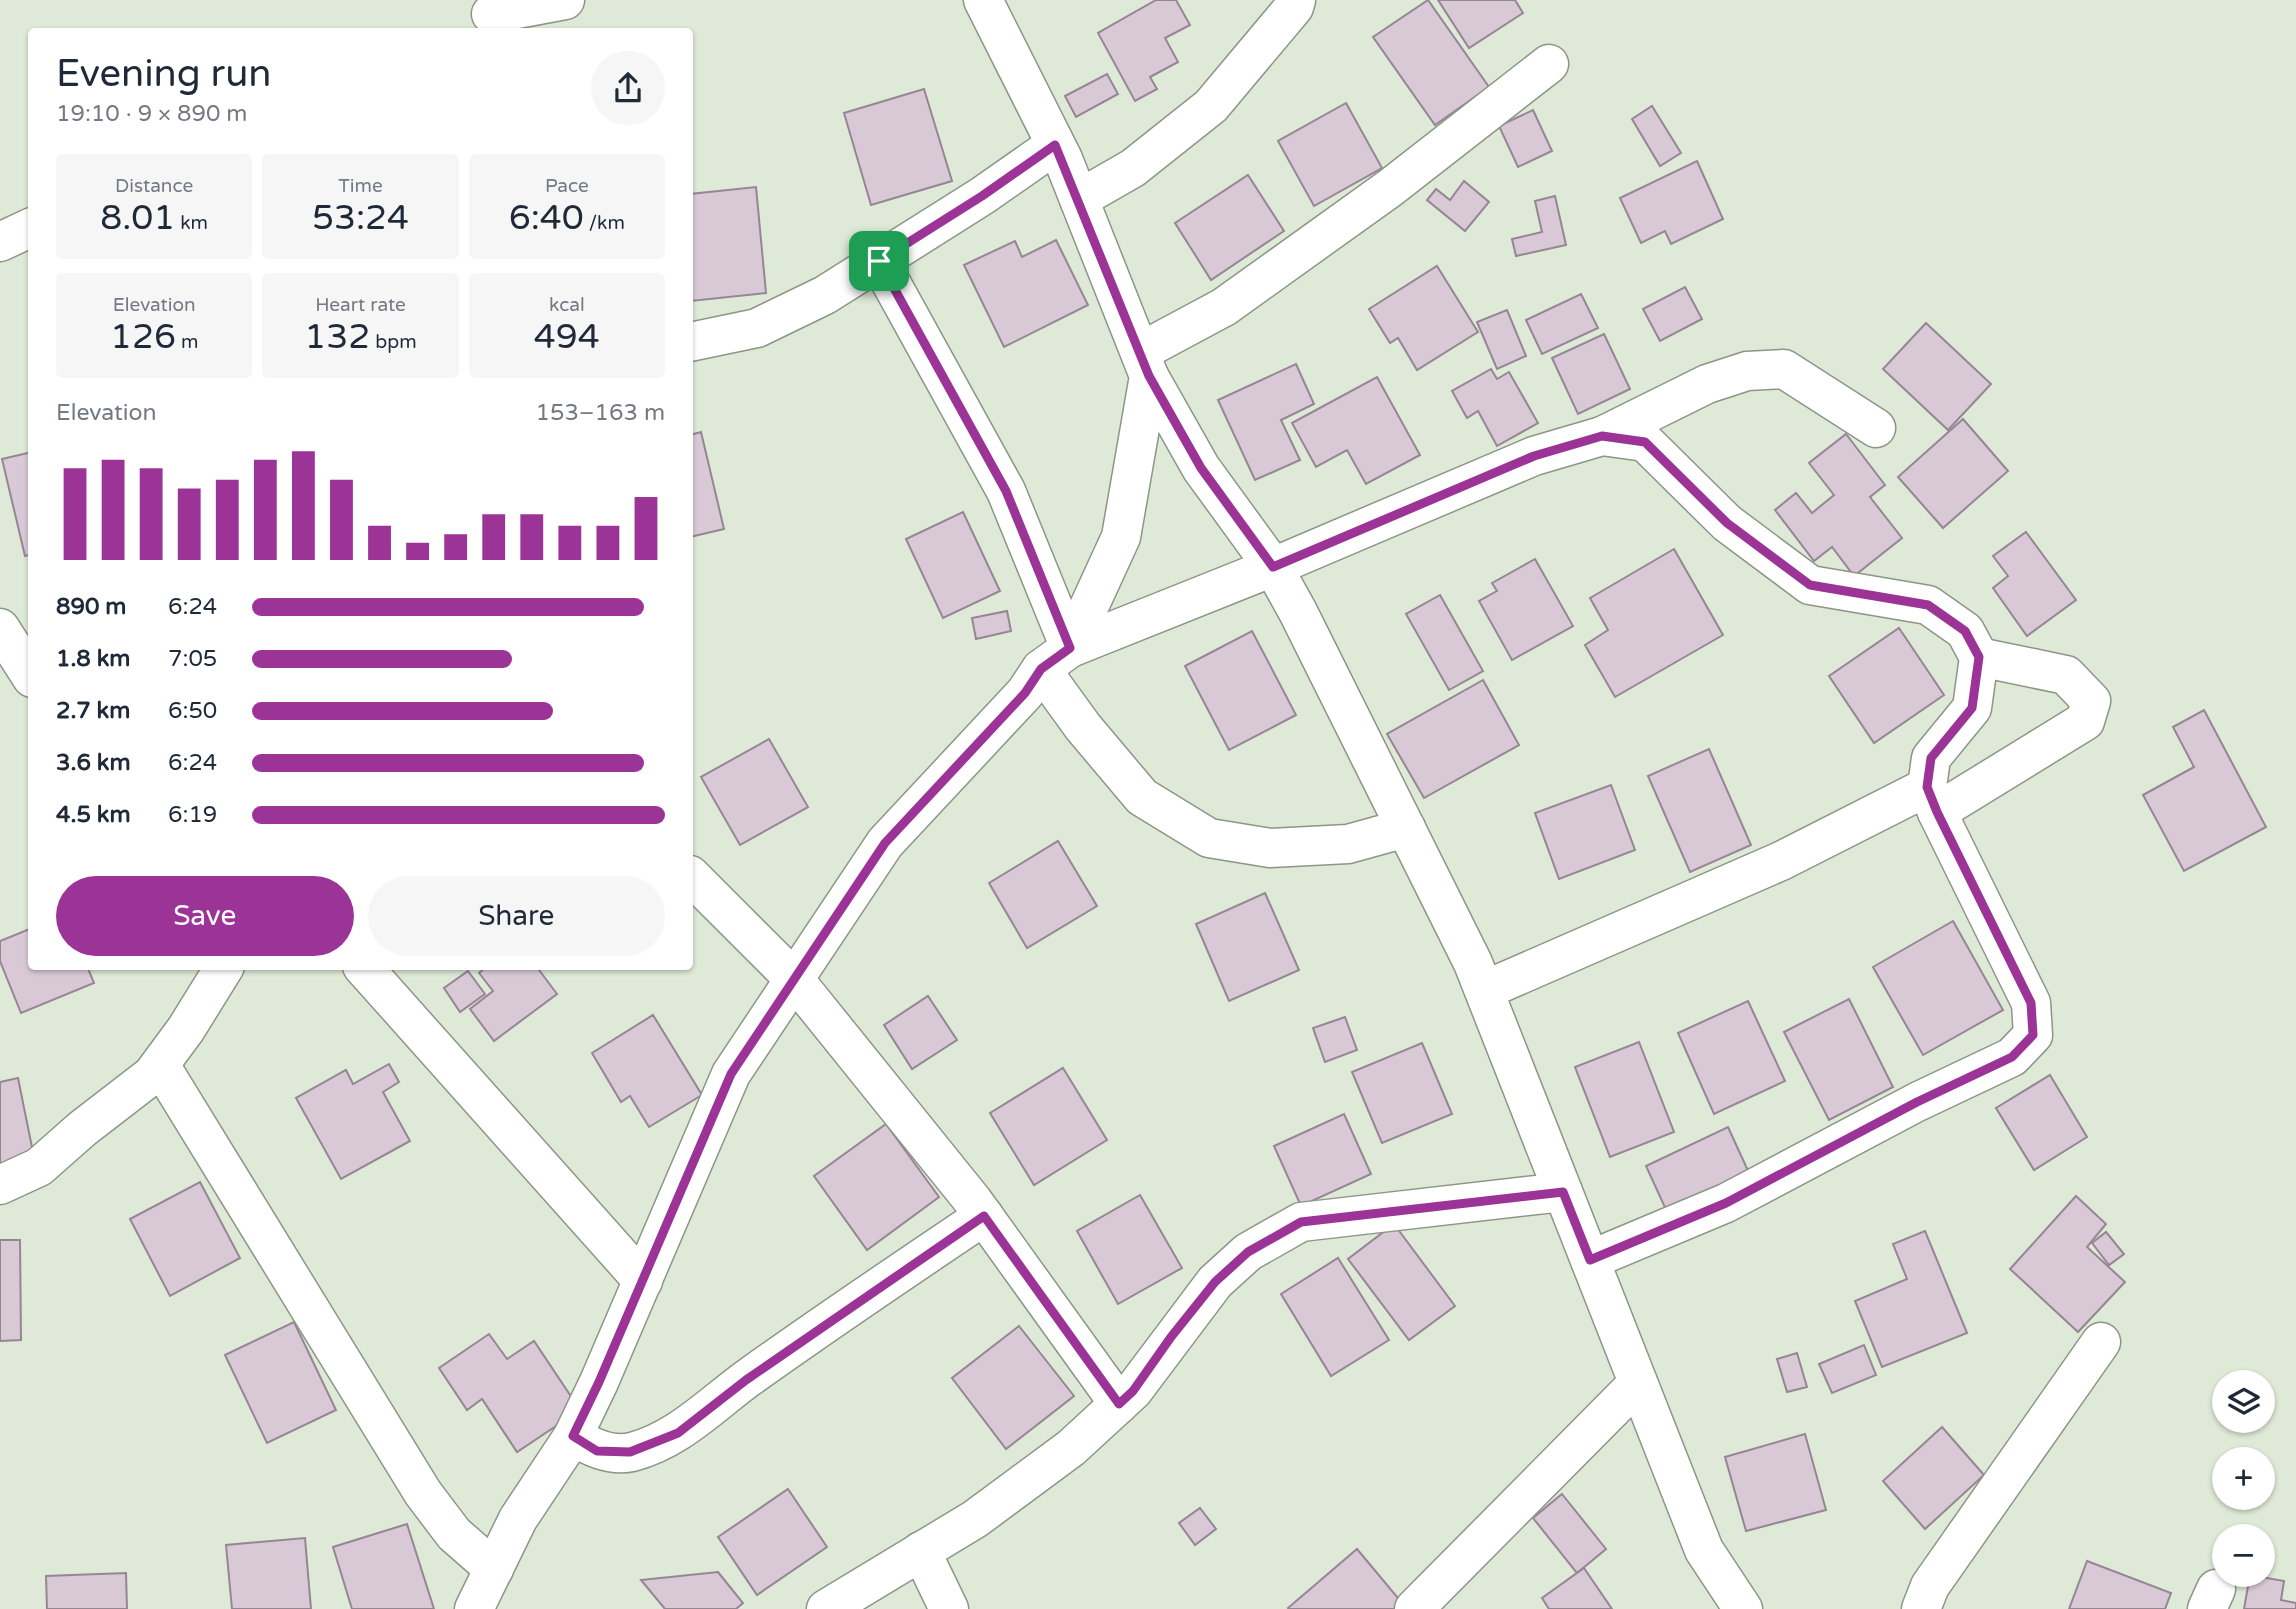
<!DOCTYPE html>
<meta charset="utf-8">
<style>
body{margin:0;font-family:"Varela Round",sans-serif;background:#f6f6f7;color:#1f2937;height:100vh;display:flex;flex-direction:column;font-size:26px;white-space:nowrap}
*{box-sizing:border-box;margin:0}
p{font-size:23px;color:#747a83}
.icon{flex:none;width:38px;height:38px;fill:none;stroke:currentColor;stroke-width:2;stroke-linecap:round;stroke-linejoin:round}
.map{position:relative;flex:1;overflow:hidden}
.side{position:absolute;left:28px;top:28px;width:665px;height:942px;display:flex;flex-direction:column;background:#fff;border-radius:7px;box-shadow:0 2px 5px #0004}
.side>*{flex:none}
.tools{position:absolute;left:2212px;top:1370px;display:grid;gap:14px}
.tools a{display:grid;place-items:center;width:63px;height:63px;border-radius:50%;background:#fff;box-shadow:0 2px 5px #0004;font-size:35px}
.pin{position:absolute;display:grid;place-items:center;width:60px;height:60px;color:#fff;margin:-30px;border-radius:14px;box-shadow:0 4px 10px #0006}
.round{display:grid;place-items:center;flex:none;width:74px;height:74px;border-radius:37px;background:#f6f6f7}
.overview{display:flex;align-items:center;justify-content:space-between;height:119px;padding:0 28px}
h1{font-size:38px;font-weight:600;line-height:52px}
.stats{display:grid;grid-template-columns:repeat(3,1fr);gap:10px;height:119px;padding:7px 28px}
.stats div{display:grid;align-content:center;border-radius:7px;background:#f6f6f7;text-align:center}
.stats b{font-size:35px;font-weight:600}
.stats small{font-size:19px;font-weight:400}
.stats p{font-size:19px}
.chart{height:196px;padding:14px 28px}
.chart p{display:flex;justify-content:space-between}
.chart svg{width:100%;height:126px;margin-top:7px;stroke:#9c3497;stroke-width:6}
.button{display:flex;gap:14px;margin-top:auto;padding:14px 28px}
.button a{flex:1;height:80px;border-radius:42px;background:#9c3497;color:#fff;font-size:28px;font-weight:600;line-height:80px;text-align:center}
.button a+a{background:#f6f6f7;color:#1f2937}
ul{padding:0 28px;list-style:none;font-size:23px}
li{display:grid;grid-template-columns:112px 84px 1fr;align-items:center;height:52px}
li i{height:18px;border-radius:9px;background:#9c3497}
.map>svg:first-child{display:block}
.building{fill:#d9c9d7;stroke:#958693;stroke-width:2}
.lines{fill:none;stroke-linecap:round;stroke-linejoin:round}
.street-casing{stroke:#8d9686;stroke-width:41}
.street{stroke:#fff;stroke-width:38}
.route-casing{stroke:#fff;stroke-width:14}
.route{stroke:#9c3497;stroke-width:9}
</style>
<div class="map">
<svg width="2296" height="1609" viewBox="0 0 2296 1609">
<rect width="100%" height="100%" fill="#dfe9d7"/>
<!-- building -->
<g class="building">
<polygon points="1156,0 1176,0 1190,25 1165,38 1178,62 1150,77 1157,89 1135,101 1098,33"/>
<polygon points="1428,0 1489,87 1435,125 1373,37"/>
<polygon points="1438,0 1515,0 1523,13 1469,48"/>
<polygon points="1107,74 1118,94 1076,117 1065,96"/>
<polygon points="924,89 952,181 871,205 844,113"/>
<polygon points="1346,103 1382,168 1314,206 1278,141"/>
<polygon points="1652,106 1681,153 1660,166 1632,119"/>
<polygon points="1533,110 1552,151 1518,167 1499,126"/>
<polygon points="1697,161 1723,219 1671,244 1665,231 1641,243 1620,198"/>
<polygon points="1248,175 1284,231 1211,280 1175,223"/>
<polygon points="1464,181 1489,202 1465,231 1427,200 1436,189 1450,200"/>
<polygon points="756,187 766,293 691,301 690,194"/>
<polygon points="1555,196 1566,245 1516,256 1512,239 1542,232 1535,201"/>
<polygon points="1056,240 1088,305 1004,347 964,265 1015,241 1022,257"/>
<polygon points="1437,266 1478,332 1417,370 1398,338 1390,343 1369,309"/>
<polygon points="1685,287 1702,319 1660,341 1643,309"/>
<polygon points="1581,294 1598,328 1542,354 1526,320"/>
<polygon points="1507,310 1526,356 1497,369 1477,322"/>
<polygon points="1926,323 1991,384 1948,430 1883,369"/>
<polygon points="1604,334 1630,389 1578,414 1552,358"/>
<polygon points="1296,364 1314,404 1281,420 1300,460 1255,480 1218,400"/>
<polygon points="1491,369 1497,379 1509,372 1538,423 1497,446 1478,411 1467,418 1452,391"/>
<polygon points="1377,377 1420,455 1366,484 1347,450 1316,467 1292,423"/>
<polygon points="1963,419 2008,471 1943,528 1898,477"/>
<polygon points="701,432 724,529 690,537 690,435"/>
<polygon points="1846,434 1885,485 1870,497 1902,538 1854,576 1832,547 1814,561 1775,510 1796,493 1812,513 1834,495 1809,463"/>
<polygon points="32,452 32,554 25,556 2,459"/>
<polygon points="963,512 1000,591 943,618 906,539"/>
<polygon points="2026,532 2076,600 2027,636 1993,588 2008,576 1993,556"/>
<polygon points="1674,549 1723,635 1615,697 1585,645 1608,630 1590,598"/>
<polygon points="1535,559 1573,626 1512,660 1479,601 1497,591 1492,583"/>
<polygon points="1440,595 1483,671 1449,690 1406,614"/>
<polygon points="1007,611 1011,631 976,639 972,618"/>
<polygon points="1899,628 1944,695 1874,743 1829,676"/>
<polygon points="1252,631 1296,715 1229,750 1185,666"/>
<polygon points="1483,680 1519,745 1424,798 1387,734"/>
<polygon points="2204,710 2266,827 2184,871 2143,795 2194,767 2173,727"/>
<polygon points="769,739 808,807 740,845 701,777"/>
<polygon points="1709,749 1751,845 1690,872 1648,776"/>
<polygon points="1611,785 1635,850 1559,879 1535,813"/>
<polygon points="1058,841 1097,906 1027,948 989,883"/>
<polygon points="1265,893 1299,970 1229,1001 1196,924"/>
<polygon points="1953,921 2003,1010 1923,1055 1873,967"/>
<polygon points="32,928 32,966 87,966 94,983 21,1013 0,961 0,941"/>
<polygon points="487,966 536,966 557,994 494,1041 470,1009 493,991 479,973"/>
<polygon points="468,971 485,994 460,1012 444,988"/>
<polygon points="928,996 957,1040 912,1069 884,1025"/>
<polygon points="1849,999 1893,1087 1829,1120 1784,1032"/>
<polygon points="1748,1001 1785,1081 1714,1114 1678,1033"/>
<polygon points="653,1015 702,1095 649,1127 630,1096 621,1102 592,1053"/>
<polygon points="1345,1017 1357,1050 1325,1062 1313,1028"/>
<polygon points="1639,1042 1674,1132 1610,1157 1575,1067"/>
<polygon points="1422,1043 1452,1114 1382,1143 1352,1072"/>
<polygon points="389,1064 399,1082 383,1092 410,1141 341,1179 296,1098 346,1070 353,1084"/>
<polygon points="1063,1068 1107,1140 1034,1185 990,1113"/>
<polygon points="2050,1075 2087,1137 2034,1170 1996,1108"/>
<polygon points="18,1078 35,1162 0,1169 0,1082"/>
<polygon points="1344,1114 1371,1174 1301,1206 1274,1146"/>
<polygon points="886,1124 939,1197 867,1250 814,1176"/>
<polygon points="1728,1127 1750,1175 1668,1214 1646,1166"/>
<polygon points="200,1182 240,1258 170,1296 130,1219"/>
<polygon points="1140,1195 1182,1268 1118,1304 1077,1231"/>
<polygon points="2076,1196 2106,1224 2087,1247 2125,1282 2078,1332 2010,1269"/>
<polygon points="1394,1224 1455,1306 1409,1340 1348,1259"/>
<polygon points="1925,1231 1967,1333 1882,1367 1855,1301 1907,1279 1893,1244"/>
<polygon points="2106,1232 2124,1254 2109,1265 2092,1243"/>
<polygon points="0,1240 20,1240 21,1340 0,1341"/>
<polygon points="1338,1258 1389,1340 1331,1376 1281,1294"/>
<polygon points="294,1322 336,1410 267,1443 225,1355"/>
<polygon points="1019,1326 1074,1396 1006,1449 952,1378"/>
<polygon points="489,1334 507,1359 534,1341 580,1410 517,1452 482,1399 467,1410 439,1368"/>
<polygon points="1864,1345 1876,1375 1832,1393 1819,1364"/>
<polygon points="1797,1353 1807,1387 1787,1392 1777,1359"/>
<polygon points="1942,1427 1984,1475 1925,1529 1883,1481"/>
<polygon points="1805,1434 1826,1510 1746,1531 1725,1457"/>
<polygon points="788,1489 827,1547 757,1595 718,1537"/>
<polygon points="1562,1494 1606,1549 1577,1573 1533,1518"/>
<polygon points="1200,1508 1216,1529 1195,1545 1179,1523"/>
<polygon points="407,1524 434,1609 352,1609 333,1547"/>
<polygon points="305,1538 311,1609 232,1609 226,1545"/>
<polygon points="1357,1549 1403,1604 1397,1609 1289,1609 1288,1608"/>
<polygon points="2087,1561 2171,1593 2165,1609 2069,1609"/>
<polygon points="1584,1568 1612,1609 1549,1609 1542,1598"/>
<polygon points="718,1572 743,1603 736,1609 665,1609 641,1580"/>
<polygon points="126,1573 127,1609 47,1609 46,1576"/>
<polygon points="2250,1575 2284,1581 2281,1600 2296,1603 2296,1609 2244,1609"/>
</g>
<g class="lines">
<defs>
<g id="street">
<polyline points="983,0 1063,159 1149,376 1121,537 1070,648"/>
<polyline points="491,14 565,0"/>
<polyline points="1079,199 1133,168 1211,106 1294,7 1296,0"/>
<polyline points="0,242 32,227"/>
<polyline points="879,261 1006,491 1070,648"/>
<polyline points="690,342 757,328 825,295 982,196 1055,145"/>
<polyline points="1140,352 1224,307 1390,188 1549,64"/>
<polyline points="1149,376 1201,468 1273,567 1298,612 1473,963 1704,1550 1743,1609"/>
<polyline points="1602,436 1707,384 1747,371 1784,369 1876,428"/>
<polyline points="0,628 32,678"/>
<polyline points="1041,669 1083,727 1142,797 1209,838 1270,848 1348,844 1406,828"/>
<polyline points="1937,812 2085,721 2091,701 2066,675 1979,657"/>
<polyline points="690,875 794,979 973,1201 1119,1404"/>
<polyline points="362,966 643,1281"/>
<polyline points="1485,990 1781,861 1927,787"/>
<polyline points="160,1065 423,1493 454,1534 494,1569"/>
<polyline points="0,1185 39,1167 82,1129 152,1075 186,1029 225,966"/>
<path d="M573 1436C590 1447 611 1457 632 1452 678 1440 711 1405 748 1378 825 1323 905 1269 984 1216"/>
<polyline points="921,1551 949,1609"/>
<polyline points="474,1609 518,1519 573,1436 599,1382 731,1074 885,843 1025,693 1041,669 1070,648 1273,567 1534,456 1602,436 1645,442 1727,523 1810,585 1928,605 1965,631 1979,657 1972,708 1931,758 1927,787 1937,812 2031,1003 2033,1035 2012,1057 1917,1102 1726,1203 1590,1260"/>
<polyline points="826,1609 975,1519 1071,1448 1133,1391 1215,1282 1248,1252 1301,1222 1563,1192"/>
<polyline points="1414,1609 1638,1383"/>
<polyline points="1921,1609 1930,1586 2101,1342"/>
<polyline points="2207,1609 2216,1589"/>
</g>
</defs>
<!-- street casing -->
<use href="#street" class="street-casing"/>
<!-- street -->
<use href="#street" class="street"/>
</g>
<g class="lines">
<defs>
<polygon id="route" points="1055,145 1149,376 1201,468 1273,567 1534,456 1602,436 1645,442 1727,523 1810,585 1928,605 1965,631 1979,657 1972,708 1931,758 1927,787 1937,812 2031,1003 2033,1035 2012,1057 1917,1102 1726,1203 1590,1260 1563,1192 1301,1222 1248,1252 1215,1282 1171,1337 1133,1391 1119,1404 984,1216 746,1380 678,1433 630,1452 597,1451 573,1436 599,1382 731,1074 885,843 1025,693 1041,669 1070,648 1006,491 879,261 982,196"/>
</defs>
<!-- route casing -->
<use href="#route" class="route-casing"/>
<!-- route -->
<use href="#route" class="route"/>
</g>
</svg>
<div class="tools">
<a><svg class="icon" aria-label="layers" viewBox="0 0 24 24"><path d="M12 4l9 5-9 5-9-5zM3 14l9 5 9-5"/></svg></a>
<a>+</a>
<a>−</a>
</div>
<div class="pin" style="left:879px;top:261px;background:#1e9e55"><svg class="icon" aria-label="arrive" viewBox="0 0 24 24"><path d="M6 21V4h12l-3 4 3 4H6"/></svg></div>
<section class="side">
<div class="overview"><div><h1>Evening run</h1><p>19:10 · 9 × 890 m</p></div><a class="round"><svg class="icon" aria-label="share" viewBox="0 0 24 24"><path d="M12 15V3M7 8l5-5 5 5M5 13v7h14v-7"/></svg></a></div>
<div class="stats">
<div><p>Distance</p><b>8.01<small> km</small></b></div>
<div><p>Time</p><b>53:24</b></div>
<div><p>Pace</p><b>6:40<small> /km</small></b></div>
</div>
<div class="stats">
<div><p>Elevation</p><b>126<small> m</small></b></div>
<div><p>Heart rate</p><b>132<small> bpm</small></b></div>
<div><p>kcal</p><b>494</b></div>
</div>
<div class="chart"><p><span>Elevation</span>153–163 m</p>
<svg viewBox="0 0 160 44" preserveAspectRatio="none"><path d="M5 44V12M15 44V9M25 44V12M35 44V19M45 44V16M55 44V9M65 44V6M75 44V16M85 44V32M95 44V38M105 44V35M115 44V28M125 44V28M135 44V32M145 44V32M155 44V22"/></svg>
</div>
<ul>
<li><b>890 m</b>6:24<i style="width:95%"></i></li>
<li><b>1.8 km</b>7:05<i style="width:63%"></i></li>
<li><b>2.7 km</b>6:50<i style="width:73%"></i></li>
<li><b>3.6 km</b>6:24<i style="width:95%"></i></li>
<li><b>4.5 km</b>6:19<i style="width:100%"></i></li>
</ul>
<div class="button"><a>Save</a><a>Share</a></div>
</section>
</div>
